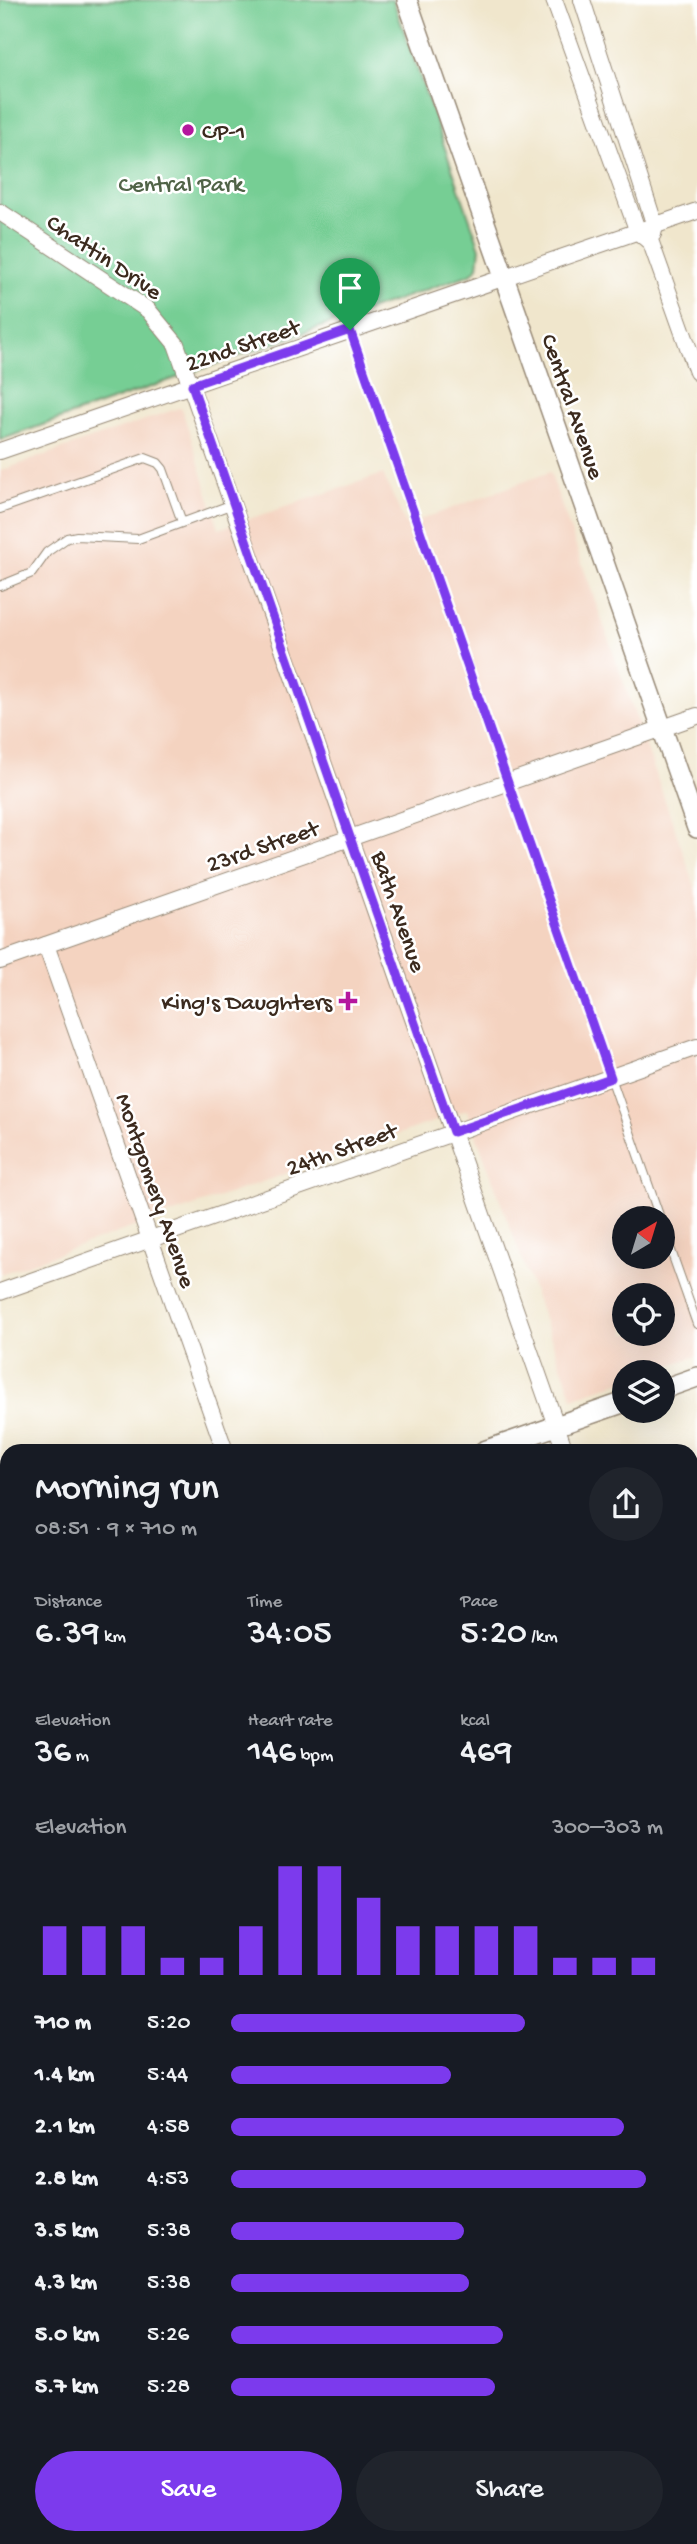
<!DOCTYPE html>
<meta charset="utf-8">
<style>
body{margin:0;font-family:"Gochi Hand",sans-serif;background:#20242c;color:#f1f3f6;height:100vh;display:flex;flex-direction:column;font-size:26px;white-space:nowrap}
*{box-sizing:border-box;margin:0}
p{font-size:23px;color:#9ea1a6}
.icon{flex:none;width:38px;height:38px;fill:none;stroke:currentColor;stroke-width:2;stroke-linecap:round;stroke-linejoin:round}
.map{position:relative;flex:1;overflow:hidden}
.side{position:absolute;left:0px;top:1444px;width:698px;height:1101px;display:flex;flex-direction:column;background:#171b24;border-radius:21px 21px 0 0;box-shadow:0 7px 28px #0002}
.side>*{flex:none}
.needle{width:46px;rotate:38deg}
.fabs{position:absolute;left:612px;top:1206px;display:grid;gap:14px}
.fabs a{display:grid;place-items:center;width:63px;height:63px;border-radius:50%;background:#171b24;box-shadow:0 7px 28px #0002;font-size:35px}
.pin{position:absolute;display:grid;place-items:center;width:60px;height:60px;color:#fff;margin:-72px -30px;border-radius:50% 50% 50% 0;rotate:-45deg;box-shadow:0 0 7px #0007}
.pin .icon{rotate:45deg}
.round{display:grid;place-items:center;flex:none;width:74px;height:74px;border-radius:37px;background:#20242c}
.overview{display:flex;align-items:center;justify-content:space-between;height:119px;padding:0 35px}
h1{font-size:38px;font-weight:600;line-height:52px}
.stats{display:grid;grid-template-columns:repeat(3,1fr);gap:10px;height:119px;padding:7px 35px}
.stats div{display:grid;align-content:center}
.stats b{font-size:35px;font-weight:600}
.stats small{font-size:19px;font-weight:400}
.stats p{font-size:19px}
.chart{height:196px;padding:14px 35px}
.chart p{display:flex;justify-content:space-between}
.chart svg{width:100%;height:126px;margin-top:7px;stroke:#7c3aed;stroke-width:6}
.primary-button{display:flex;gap:14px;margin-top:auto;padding:14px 35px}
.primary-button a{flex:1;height:80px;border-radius:42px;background:#7c3aed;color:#fff;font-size:28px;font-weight:600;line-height:80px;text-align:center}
.primary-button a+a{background:#20242c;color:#f1f3f6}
ul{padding:0 35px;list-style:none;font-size:23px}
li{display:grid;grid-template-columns:112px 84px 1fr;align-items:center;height:52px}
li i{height:18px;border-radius:9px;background:#7c3aed}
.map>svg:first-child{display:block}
.built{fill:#f4d3c0;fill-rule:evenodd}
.green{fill:#76ce94;stroke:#587c59;stroke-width:2}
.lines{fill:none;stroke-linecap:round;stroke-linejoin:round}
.service-casing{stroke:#968875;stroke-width:10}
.minor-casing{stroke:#968875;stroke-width:18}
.tertiary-casing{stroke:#968875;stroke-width:22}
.service{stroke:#fff;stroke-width:8}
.minor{stroke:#fff;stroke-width:16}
.tertiary{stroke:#fff;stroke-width:19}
.route-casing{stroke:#fff;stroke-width:14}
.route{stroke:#7c3aed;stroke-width:9}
.poi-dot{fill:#b5179e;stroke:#fff;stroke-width:2.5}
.labels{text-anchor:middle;stroke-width:5;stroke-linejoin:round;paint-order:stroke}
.poi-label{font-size:24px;fill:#3b2a1e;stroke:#fff;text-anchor:start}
.park-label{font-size:24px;fill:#506347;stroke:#fff}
.street-label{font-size:24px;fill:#3b2a1e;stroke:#fff}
</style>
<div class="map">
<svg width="697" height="2544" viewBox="0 0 697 2544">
<rect width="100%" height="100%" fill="#fff"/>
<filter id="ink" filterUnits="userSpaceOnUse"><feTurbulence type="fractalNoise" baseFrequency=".0143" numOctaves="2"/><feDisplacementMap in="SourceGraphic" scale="14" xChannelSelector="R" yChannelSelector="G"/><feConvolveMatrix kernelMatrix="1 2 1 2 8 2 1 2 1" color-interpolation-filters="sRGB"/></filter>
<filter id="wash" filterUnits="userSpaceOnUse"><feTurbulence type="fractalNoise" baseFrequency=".00686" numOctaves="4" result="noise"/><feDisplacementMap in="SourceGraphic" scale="28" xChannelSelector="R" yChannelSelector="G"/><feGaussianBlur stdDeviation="1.57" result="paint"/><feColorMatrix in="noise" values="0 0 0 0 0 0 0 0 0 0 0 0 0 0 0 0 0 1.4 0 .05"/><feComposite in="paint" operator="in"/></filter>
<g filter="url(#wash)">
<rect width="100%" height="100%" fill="#f0e6cc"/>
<!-- built -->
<path class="built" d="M179 408 182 409 219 529 383 474 406 525 550 472 697 892V1356L649 1372H625V1380L573 1398 467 1110 0 1274V471ZM625 1218H663V1256H625ZM625 1295H663V1334H625Z"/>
<!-- green -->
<polygon class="green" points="0,0 393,0 480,248 478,267 471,274 0,440"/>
</g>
<g filter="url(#ink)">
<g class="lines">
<defs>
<g id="service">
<polyline points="350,330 660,1218"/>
<polyline points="0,509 145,458 158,463 163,469 182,522"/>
<polyline points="0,586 32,573 47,552 67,538 77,536 138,539 233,504"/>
<polyline points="663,1228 697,1324"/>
<polyline points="0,1967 7,1965"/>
</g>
<g id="minor">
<polyline points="554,0 638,232 651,243 697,372"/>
<polyline points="582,0 655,226 653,234"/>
<polyline points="0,212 148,310 176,344 565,1451"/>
<polyline points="0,451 697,211"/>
<polyline points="46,945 225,1451"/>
<polyline points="0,961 697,716"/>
<polyline points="0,1292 697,1047"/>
<polyline points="0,1840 7,1838"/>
<polyline points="0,1879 7,1876"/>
<polyline points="0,2055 7,2052"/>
<polyline points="0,2096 7,2093"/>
<polyline points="0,2197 7,2194"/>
<polyline points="0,2264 7,2261"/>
<polyline points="0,2398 7,2395"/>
<polyline points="691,2430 697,2429"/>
<polyline points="691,2535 697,2534"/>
<polyline points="449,2538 452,2544"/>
<polyline points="563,2538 568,2544"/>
<polyline points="90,2544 105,2538"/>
<polyline points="638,2544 673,2538"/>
</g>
<g id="tertiary">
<polyline points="407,0 697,828"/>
<polyline points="663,1389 697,1377"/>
<polyline points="484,1451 625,1402"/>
<polyline points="0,1621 7,1619"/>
<polyline points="0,1773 7,1792"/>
<polyline points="272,2538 275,2544"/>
</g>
</defs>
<!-- service casing -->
<use href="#service" class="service-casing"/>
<!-- minor casing -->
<use href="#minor" class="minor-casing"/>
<!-- tertiary casing -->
<use href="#tertiary" class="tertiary-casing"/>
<!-- service -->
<use href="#service" class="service"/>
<!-- minor -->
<use href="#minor" class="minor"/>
<!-- tertiary -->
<use href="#tertiary" class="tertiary"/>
</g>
</g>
<g class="lines" filter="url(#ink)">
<defs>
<polygon id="route" points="350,330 611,1078 453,1132 192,385"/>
</defs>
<!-- route casing -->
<use href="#route" class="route-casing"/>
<!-- route -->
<use href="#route" class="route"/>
</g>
<!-- markers -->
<g class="poi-dot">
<circle cx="188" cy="130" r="7"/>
<path d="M344.5 990.5h7v7h7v7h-7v7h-7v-7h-7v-7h7z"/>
</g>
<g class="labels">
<!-- poi labels -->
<g class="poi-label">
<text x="202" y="138">CP-1</text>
<text x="332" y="1009" text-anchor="end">King's Daughters</text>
</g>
<!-- park labels -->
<g class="park-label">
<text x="181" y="191">Central Park</text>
</g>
<!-- street labels -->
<g class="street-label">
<text transform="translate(105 256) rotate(34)" y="8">Chattin Drive</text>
<text transform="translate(242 344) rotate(-19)" y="8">22nd Street</text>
<text transform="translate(574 406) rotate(71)" y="8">Central Avenue</text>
<text transform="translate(262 845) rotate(-19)" y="8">23rd Street</text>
<text transform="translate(400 911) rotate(71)" y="8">Bath Avenue</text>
<text transform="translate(341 1148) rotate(-20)" y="8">24th Street</text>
<text transform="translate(157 1190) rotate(71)" y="8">Montgomery Avenue</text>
</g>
</g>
</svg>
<div class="fabs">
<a><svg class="needle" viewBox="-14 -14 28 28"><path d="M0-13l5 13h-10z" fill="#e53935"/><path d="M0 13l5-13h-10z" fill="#9ea1a6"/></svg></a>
<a><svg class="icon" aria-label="locate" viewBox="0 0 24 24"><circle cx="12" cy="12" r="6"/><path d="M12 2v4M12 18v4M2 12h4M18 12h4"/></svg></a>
<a><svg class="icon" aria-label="layers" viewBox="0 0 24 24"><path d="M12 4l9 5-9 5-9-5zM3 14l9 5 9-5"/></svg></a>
</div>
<div class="pin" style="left:350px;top:330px;background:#1e9e55"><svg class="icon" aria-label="arrive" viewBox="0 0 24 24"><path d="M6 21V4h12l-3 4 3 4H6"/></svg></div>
<section class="side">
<div class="overview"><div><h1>Morning run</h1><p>08:51 · 9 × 710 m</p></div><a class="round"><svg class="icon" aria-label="share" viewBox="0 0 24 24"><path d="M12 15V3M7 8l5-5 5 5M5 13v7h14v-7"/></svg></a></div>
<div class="stats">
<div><p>Distance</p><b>6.39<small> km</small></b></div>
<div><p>Time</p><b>34:05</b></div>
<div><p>Pace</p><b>5:20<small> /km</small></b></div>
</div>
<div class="stats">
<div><p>Elevation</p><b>36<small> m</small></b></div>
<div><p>Heart rate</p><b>146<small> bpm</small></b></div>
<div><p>kcal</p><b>469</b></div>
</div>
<div class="chart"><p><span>Elevation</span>300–303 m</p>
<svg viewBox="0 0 160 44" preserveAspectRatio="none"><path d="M5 44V27M15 44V27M25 44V27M35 44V38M45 44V38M55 44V27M65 44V6M75 44V6M85 44V17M95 44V27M105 44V27M115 44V27M125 44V27M135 44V38M145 44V38M155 44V38"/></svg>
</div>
<ul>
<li><b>710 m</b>5:20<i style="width:68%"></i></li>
<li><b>1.4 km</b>5:44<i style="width:51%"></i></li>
<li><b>2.1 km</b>4:58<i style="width:91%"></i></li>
<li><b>2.8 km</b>4:53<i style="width:96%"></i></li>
<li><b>3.5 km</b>5:38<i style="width:54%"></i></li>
<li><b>4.3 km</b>5:38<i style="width:55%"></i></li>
<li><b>5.0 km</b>5:26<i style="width:63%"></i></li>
<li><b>5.7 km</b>5:28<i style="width:61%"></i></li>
</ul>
<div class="primary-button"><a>Save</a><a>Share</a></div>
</section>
</div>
